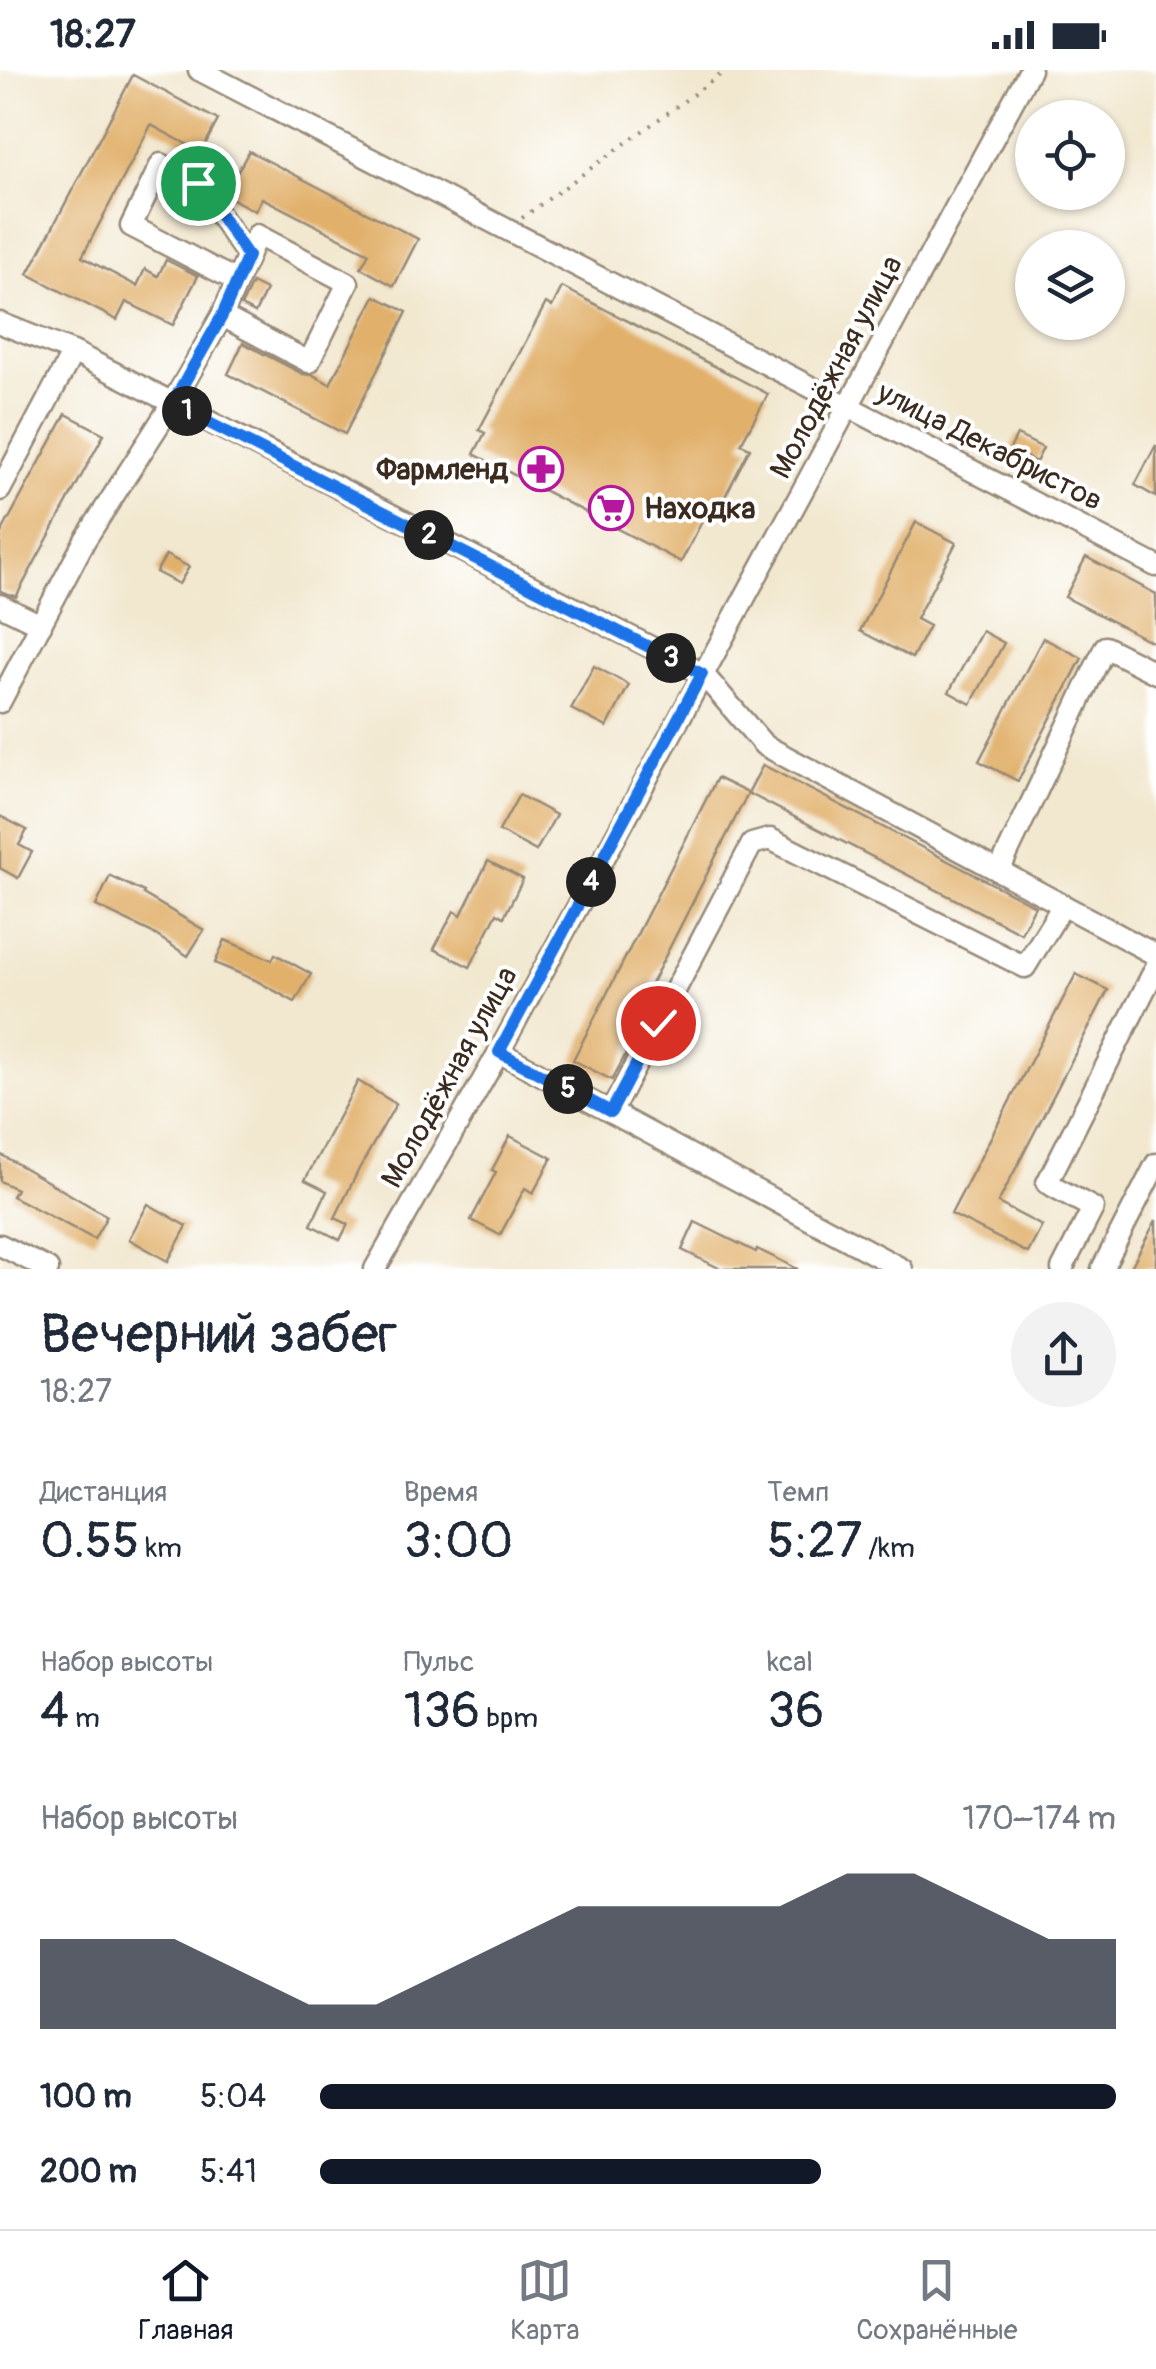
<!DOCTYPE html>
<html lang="ru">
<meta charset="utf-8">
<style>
body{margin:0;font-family:Pangolin,sans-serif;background:#f2f2f3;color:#1f2937;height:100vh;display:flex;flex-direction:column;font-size:38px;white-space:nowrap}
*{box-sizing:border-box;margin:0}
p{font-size:32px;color:#747a83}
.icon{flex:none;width:55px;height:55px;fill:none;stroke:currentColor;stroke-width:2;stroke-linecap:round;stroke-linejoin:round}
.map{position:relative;height:1199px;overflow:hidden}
.sheet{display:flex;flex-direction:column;background:#fff;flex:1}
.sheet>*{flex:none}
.fabs{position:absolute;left:1015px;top:30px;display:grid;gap:20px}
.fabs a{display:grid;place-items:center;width:110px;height:110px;border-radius:50%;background:#fff;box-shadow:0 2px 8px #0004;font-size:50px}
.pin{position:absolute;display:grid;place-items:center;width:85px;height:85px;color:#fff;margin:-42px;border:5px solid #fff;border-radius:50%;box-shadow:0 2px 10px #0007}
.km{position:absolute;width:50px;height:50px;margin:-25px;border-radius:50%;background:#222;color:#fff;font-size:28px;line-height:50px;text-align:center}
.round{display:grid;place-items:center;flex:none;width:105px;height:105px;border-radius:52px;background:#f2f2f3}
.head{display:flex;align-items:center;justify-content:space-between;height:170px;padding:0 40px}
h1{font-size:55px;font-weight:600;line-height:75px}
.figures{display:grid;grid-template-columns:repeat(3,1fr);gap:15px;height:170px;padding:10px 40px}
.figures div{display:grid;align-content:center}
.figures b{font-size:50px;font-weight:600}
.figures small{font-size:28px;font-weight:400}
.figures p{font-size:28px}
.chart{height:280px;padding:20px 40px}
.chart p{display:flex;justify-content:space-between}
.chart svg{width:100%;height:180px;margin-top:10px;fill:#111827;opacity:.7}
ul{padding:0 40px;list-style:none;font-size:32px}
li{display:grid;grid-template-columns:160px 120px 1fr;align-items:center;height:75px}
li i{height:25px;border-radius:12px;background:#111827}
.status{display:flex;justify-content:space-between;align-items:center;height:70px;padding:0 50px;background:#fff;direction:ltr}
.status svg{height:28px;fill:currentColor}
.menu{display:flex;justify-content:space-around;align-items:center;height:140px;border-top:2px solid #e0e1e3;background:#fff;font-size:28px;color:#747a83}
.menu a{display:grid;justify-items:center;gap:5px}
.menu .on{color:#111827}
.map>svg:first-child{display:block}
.building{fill:#e1b06a}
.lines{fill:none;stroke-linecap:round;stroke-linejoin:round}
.minor-casing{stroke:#968977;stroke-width:25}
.path{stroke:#968977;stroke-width:4;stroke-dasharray:2.5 8;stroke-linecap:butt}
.minor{stroke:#fff;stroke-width:20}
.route-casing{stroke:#fff;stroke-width:20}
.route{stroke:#1a73e8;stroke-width:12}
.labels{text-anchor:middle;stroke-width:8;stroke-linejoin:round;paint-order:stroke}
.street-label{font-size:30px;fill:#3b2a1e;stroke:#fff}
.poi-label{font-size:30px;font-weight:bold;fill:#3b2a1e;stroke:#fff;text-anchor:end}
</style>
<div class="status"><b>18:27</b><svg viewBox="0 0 49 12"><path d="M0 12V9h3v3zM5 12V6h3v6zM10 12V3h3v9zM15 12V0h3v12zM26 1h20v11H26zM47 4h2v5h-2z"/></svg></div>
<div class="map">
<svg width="1156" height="1199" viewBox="0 0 1156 1199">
<rect width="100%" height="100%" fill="#fff"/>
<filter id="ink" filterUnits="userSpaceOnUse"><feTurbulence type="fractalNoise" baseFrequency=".01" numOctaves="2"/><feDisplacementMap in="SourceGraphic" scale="20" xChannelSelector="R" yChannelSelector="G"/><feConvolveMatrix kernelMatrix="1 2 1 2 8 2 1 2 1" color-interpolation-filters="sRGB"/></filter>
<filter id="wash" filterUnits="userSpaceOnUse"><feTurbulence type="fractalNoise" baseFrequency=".0048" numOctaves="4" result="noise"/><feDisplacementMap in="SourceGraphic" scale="40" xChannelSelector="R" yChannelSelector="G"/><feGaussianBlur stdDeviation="2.25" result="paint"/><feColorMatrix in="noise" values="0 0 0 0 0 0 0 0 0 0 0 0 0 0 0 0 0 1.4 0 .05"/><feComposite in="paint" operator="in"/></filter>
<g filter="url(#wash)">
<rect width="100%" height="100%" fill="#f2e8d0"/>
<g id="blocks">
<!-- building -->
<g class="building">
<polygon points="133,5 218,50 201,82 151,55 82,187 137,216 145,199 158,206 166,190 198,206 173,255 126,232 117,250 28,204"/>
<polygon points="249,81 418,169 394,216 361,198 369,183 262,128 255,141 225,125"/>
<polygon points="252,213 266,220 255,243 241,236"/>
<polygon points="562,217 768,324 741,374 750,378 718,440 709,438 681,492 474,384 485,363 479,360 546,233 552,237"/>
<polygon points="375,226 407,242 345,364 228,304 243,273 303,304 313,305 330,314"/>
<polygon points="66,344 104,364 16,527 0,521 0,465"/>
<polygon points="1017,365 1043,378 1036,392 1010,379"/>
<polygon points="1156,375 1156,427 1135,415"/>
<polygon points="916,452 956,473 916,549 929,556 912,588 860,561"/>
<polygon points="166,485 189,497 179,514 156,502"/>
<polygon points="1086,487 1156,524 1156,574 1065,527"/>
<polygon points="982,561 1004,573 971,634 949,622"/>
<polygon points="1043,568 1082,588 1018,711 979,691"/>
<polygon points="594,596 629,615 607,657 571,639"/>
<polygon points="763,695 1035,836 1021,863 748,723"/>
<polygon points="717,708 748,723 636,944 645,948 612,1010 573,990"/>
<polygon points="519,725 556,745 536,781 499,761"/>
<polygon points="0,746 27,760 19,775 32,782 18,808 0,798"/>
<polygon points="488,791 523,809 504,847 497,843 470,897 434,879 454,841 461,845"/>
<polygon points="110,806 144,822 143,824 204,860 188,886 151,862 96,836"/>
<polygon points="225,870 272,890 275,884 311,904 295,932 255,910 215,893"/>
<polygon points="1076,904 1108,920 998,1133 1042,1156 1028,1183 951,1144"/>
<polygon points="358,1011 396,1034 359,1099 335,1148 348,1154 340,1170 311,1155 327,1121 305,1110"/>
<polygon points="510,1066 552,1088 533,1123 525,1118 500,1165 471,1150 496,1102 492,1100"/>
<polygon points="0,1084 107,1146 94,1169 12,1126 16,1119 0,1111"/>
<polygon points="148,1134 187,1156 168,1191 129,1169"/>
<polygon points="1156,1150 1156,1199 1130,1199"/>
<polygon points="695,1152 756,1182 757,1179 798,1199 721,1199 682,1180"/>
</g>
</g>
</g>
<g filter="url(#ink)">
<use href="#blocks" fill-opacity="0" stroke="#968977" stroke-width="2.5"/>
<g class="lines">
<defs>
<g id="minor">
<polyline points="199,0 1156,496"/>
<polyline points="237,211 131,156 161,94 197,113 248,186"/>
<polyline points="0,253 73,282 703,604 764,675 1156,885"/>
<polyline points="0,420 73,282"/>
<polyline points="0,535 41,555"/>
<polyline points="0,632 85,470 172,334 222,246 257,165 348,213 309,292 222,246"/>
<polyline points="999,801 1105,577 1156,603"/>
<polyline points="499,982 902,1199"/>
<polyline points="611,1042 752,774 770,769 1025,897 1063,835"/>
<polyline points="0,1175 48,1199"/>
<polyline points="375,1199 499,982 1030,0"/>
<polyline points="1062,1199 1093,1138 1047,1113 1156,897"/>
<polyline points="1102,1199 1156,1094"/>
</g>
</defs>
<!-- minor casing -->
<use href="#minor" class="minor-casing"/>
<!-- path -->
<polyline class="path" points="522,148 727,0"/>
<!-- minor -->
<use href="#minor" class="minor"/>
</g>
</g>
<g class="lines" filter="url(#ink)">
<defs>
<polyline id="route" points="198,113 248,186 222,246 172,334 702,604 499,982 611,1042 658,953"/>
</defs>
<!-- route casing -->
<use href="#route" class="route-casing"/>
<!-- route -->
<use href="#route" class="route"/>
</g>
<!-- icons -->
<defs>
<symbol id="pharmacy-ring" viewBox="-11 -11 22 22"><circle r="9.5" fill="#fff" stroke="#b5179e" stroke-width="1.5"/><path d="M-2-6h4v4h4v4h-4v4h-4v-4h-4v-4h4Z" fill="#b5179e"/></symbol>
<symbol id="supermarket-ring" viewBox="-11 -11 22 22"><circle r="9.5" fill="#fff" stroke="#b5179e" stroke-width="1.5"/><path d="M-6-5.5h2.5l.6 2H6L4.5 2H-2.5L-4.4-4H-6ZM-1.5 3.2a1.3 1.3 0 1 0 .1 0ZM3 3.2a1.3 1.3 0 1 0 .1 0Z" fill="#b5179e"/></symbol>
</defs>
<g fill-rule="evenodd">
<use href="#pharmacy-ring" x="516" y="374" width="50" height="50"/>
<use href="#supermarket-ring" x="586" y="413" width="50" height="50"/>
</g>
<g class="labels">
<!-- street labels -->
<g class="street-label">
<text transform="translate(836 297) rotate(-62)" y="10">Молодёжная улица</text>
<text transform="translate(990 376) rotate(27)" y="10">улица Декабристов</text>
<text transform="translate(449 1007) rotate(-61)" y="10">Молодёжная улица</text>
</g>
<!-- poi labels -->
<g class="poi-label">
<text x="508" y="409">Фармленд</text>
<text x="644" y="448" text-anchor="start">Находка</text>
</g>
</g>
</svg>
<div class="fabs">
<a><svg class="icon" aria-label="locate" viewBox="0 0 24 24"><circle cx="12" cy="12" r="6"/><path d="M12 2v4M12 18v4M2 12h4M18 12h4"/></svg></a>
<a><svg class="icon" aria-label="layers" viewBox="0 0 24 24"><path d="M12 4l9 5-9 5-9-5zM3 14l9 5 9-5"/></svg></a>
</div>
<div class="pin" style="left:198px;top:113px;background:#1e9e55"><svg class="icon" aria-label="arrive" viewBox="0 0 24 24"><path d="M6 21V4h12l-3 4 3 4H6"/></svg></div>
<div class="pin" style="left:658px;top:953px;background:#d93025"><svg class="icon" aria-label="check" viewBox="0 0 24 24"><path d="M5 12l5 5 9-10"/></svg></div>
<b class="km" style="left:187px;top:341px">1</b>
<b class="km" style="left:429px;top:465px">2</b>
<b class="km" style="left:671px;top:588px">3</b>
<b class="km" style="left:591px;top:812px">4</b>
<b class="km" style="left:568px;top:1019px">5</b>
</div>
<section class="sheet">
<div class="head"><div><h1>Вечерний забег</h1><p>18:27</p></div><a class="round"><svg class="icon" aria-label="share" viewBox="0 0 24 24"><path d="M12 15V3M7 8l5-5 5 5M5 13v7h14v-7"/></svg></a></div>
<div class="figures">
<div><p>Дистанция</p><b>0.55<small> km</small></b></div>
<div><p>Время</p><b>3:00</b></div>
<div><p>Темп</p><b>5:27<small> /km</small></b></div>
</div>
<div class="figures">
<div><p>Набор высоты</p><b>4<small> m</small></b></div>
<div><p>Пульс</p><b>136<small> bpm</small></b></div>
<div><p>kcal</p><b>36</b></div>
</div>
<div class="chart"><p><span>Набор высоты</span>170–174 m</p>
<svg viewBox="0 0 160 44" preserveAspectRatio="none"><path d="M0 44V22L10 22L20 22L30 30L40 38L50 38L60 30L70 22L80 14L90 14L100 14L110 14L120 6L130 6L140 14L150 22L160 22V44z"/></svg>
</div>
<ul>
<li><b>100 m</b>5:04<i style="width:100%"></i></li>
<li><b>200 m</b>5:41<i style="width:63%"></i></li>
</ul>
</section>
<nav class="menu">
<a class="on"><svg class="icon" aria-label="home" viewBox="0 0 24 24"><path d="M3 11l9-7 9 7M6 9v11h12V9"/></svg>Главная</a>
<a><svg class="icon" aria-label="map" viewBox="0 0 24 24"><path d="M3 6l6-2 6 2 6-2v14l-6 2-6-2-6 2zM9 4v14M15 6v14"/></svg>Карта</a>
<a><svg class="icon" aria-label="saved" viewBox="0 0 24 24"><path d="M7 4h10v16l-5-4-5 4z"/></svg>Сохранённые</a>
</nav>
